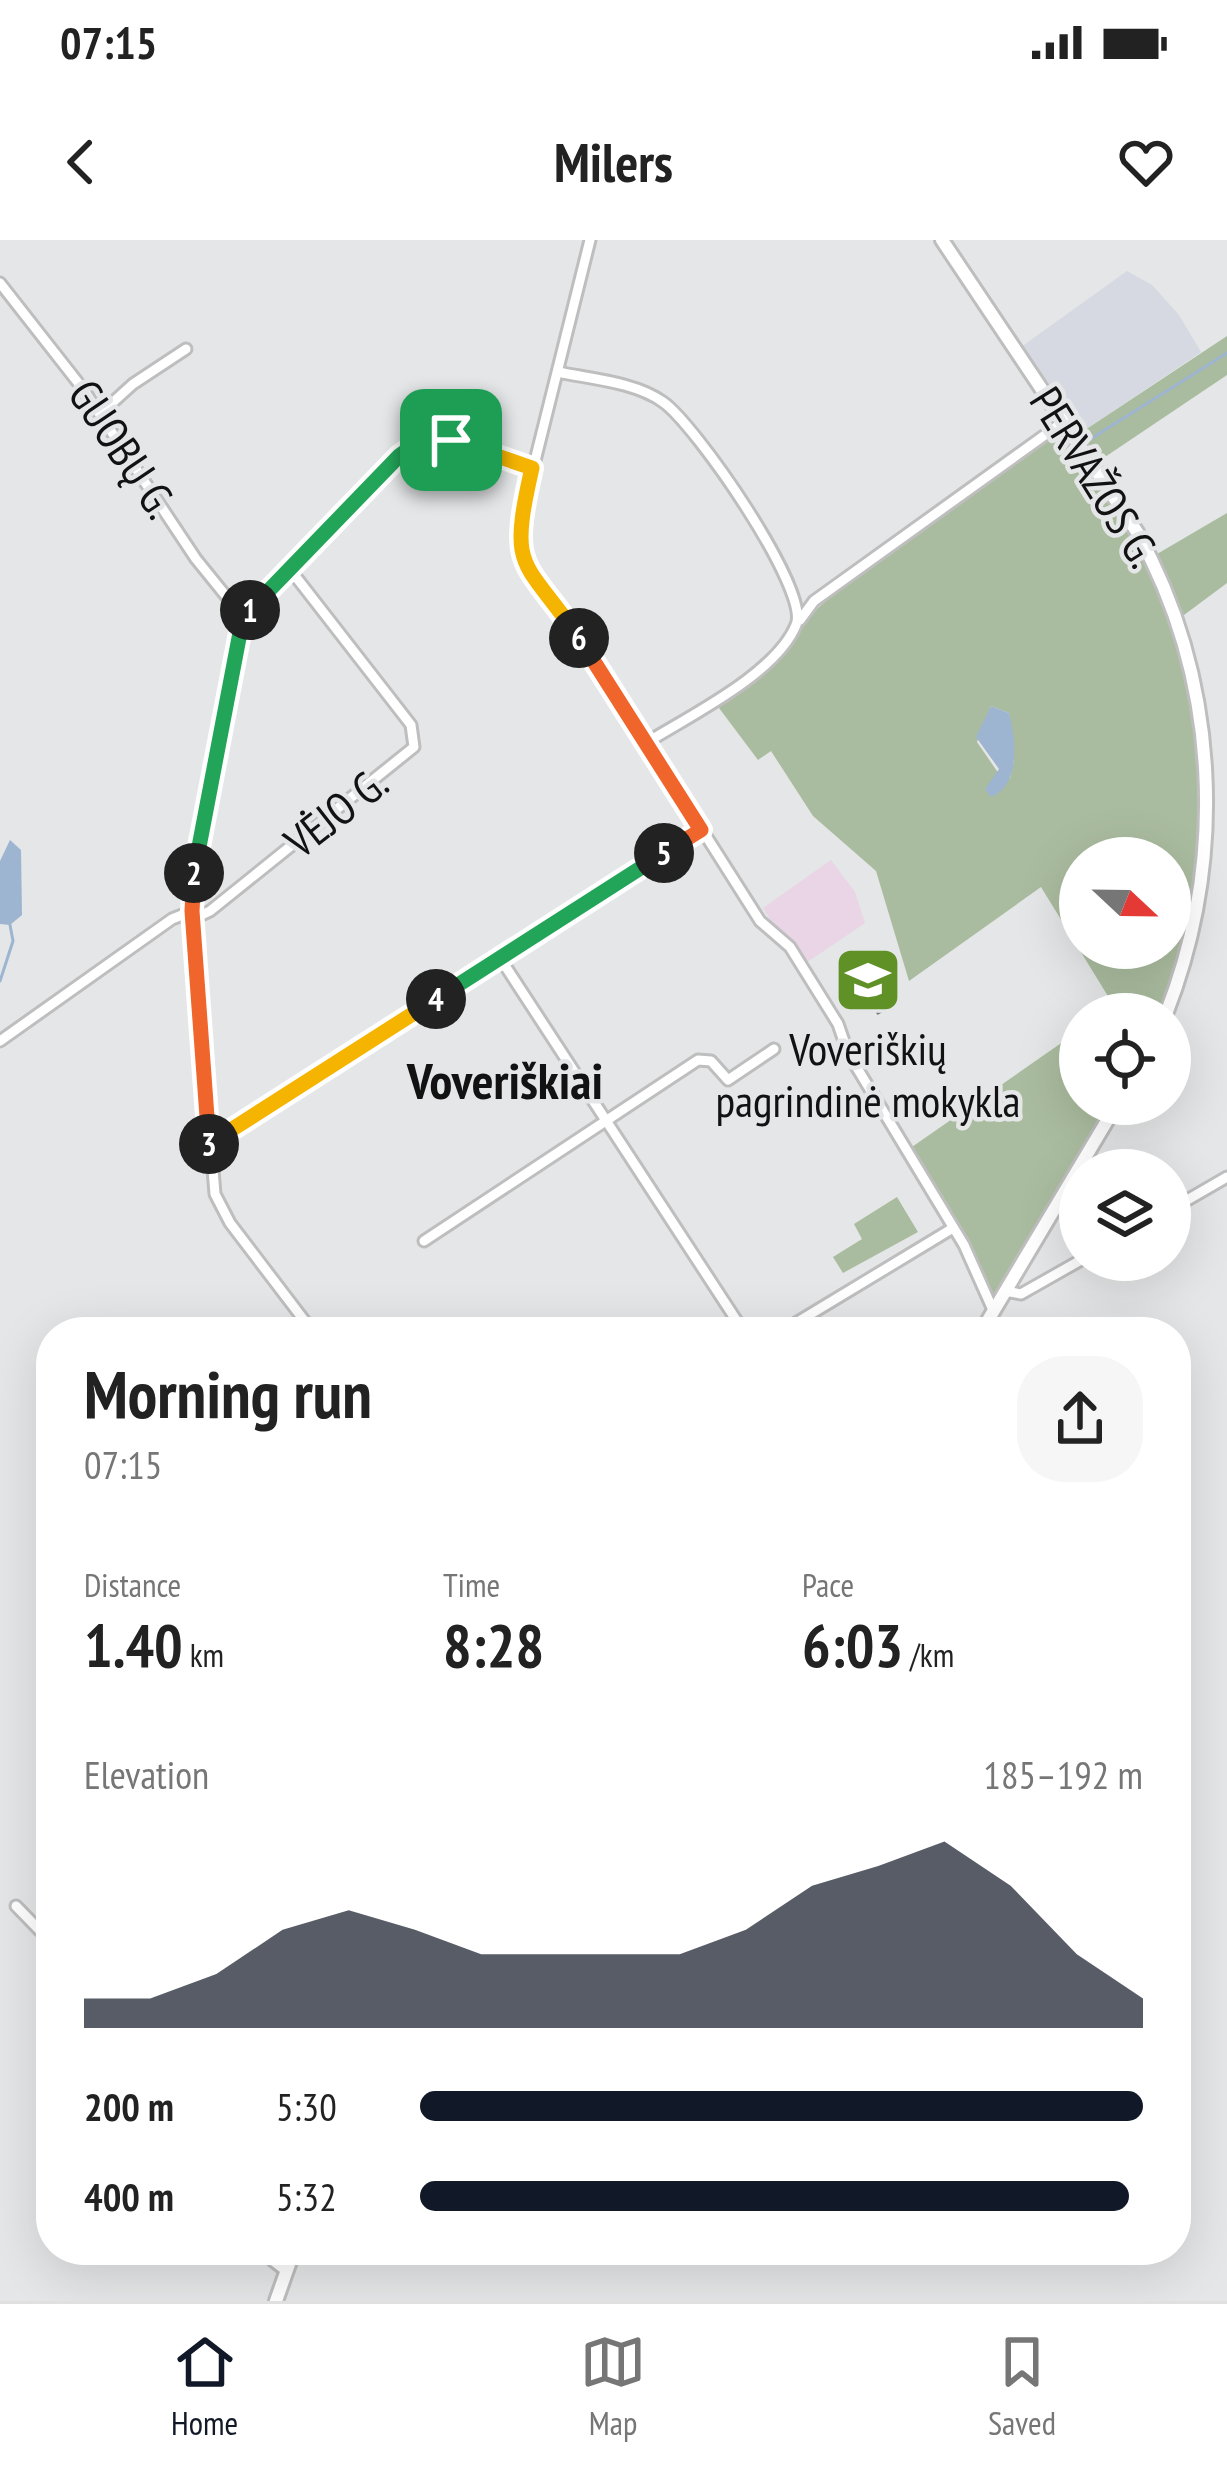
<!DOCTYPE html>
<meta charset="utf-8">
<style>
body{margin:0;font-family:"PT Sans Narrow",sans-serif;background:#f6f6f6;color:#222;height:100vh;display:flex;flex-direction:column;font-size:45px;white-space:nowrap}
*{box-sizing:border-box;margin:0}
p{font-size:39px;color:#767676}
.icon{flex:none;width:66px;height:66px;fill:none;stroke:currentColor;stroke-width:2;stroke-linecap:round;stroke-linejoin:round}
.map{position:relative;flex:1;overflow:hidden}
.sheet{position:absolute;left:36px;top:1077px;width:1155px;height:948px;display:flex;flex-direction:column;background:#fff;border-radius:48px;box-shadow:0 12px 48px #0002}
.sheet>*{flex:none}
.needle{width:78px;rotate:112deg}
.tools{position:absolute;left:1059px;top:597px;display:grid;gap:24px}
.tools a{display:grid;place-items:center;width:132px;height:132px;border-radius:50%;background:#fff;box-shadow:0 12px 48px #0002;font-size:60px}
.pin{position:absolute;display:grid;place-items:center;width:102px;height:102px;color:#fff;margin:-51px;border-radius:24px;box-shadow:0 6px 18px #0006}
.km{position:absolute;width:60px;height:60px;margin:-30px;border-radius:50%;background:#222;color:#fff;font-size:33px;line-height:60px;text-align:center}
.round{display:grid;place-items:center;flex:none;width:126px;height:126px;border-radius:48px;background:#f6f6f6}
.head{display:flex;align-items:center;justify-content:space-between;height:204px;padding:0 48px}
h1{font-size:66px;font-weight:800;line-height:90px}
.stats{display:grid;grid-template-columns:repeat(3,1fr);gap:18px;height:204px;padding:12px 48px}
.stats div{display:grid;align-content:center}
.stats b{font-size:60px;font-weight:800}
.stats small{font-size:33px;font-weight:400}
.stats p{font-size:33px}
.chart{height:336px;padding:24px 48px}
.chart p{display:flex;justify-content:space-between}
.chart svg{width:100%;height:216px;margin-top:12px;fill:#111827;opacity:.7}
ul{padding:0 48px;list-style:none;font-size:39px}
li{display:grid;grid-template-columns:192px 144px 1fr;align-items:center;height:90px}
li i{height:30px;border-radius:15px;background:#111827}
.status{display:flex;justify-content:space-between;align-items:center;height:84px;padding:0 60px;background:#fff;direction:ltr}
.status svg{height:33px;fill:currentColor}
header{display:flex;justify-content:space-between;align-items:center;height:156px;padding:0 48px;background:#fff;font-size:54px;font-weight:800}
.tabs{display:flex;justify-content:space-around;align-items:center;height:168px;border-top:3px solid #e0e0e0;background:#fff;font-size:33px;color:#767676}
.tabs a{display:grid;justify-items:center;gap:6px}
.tabs .selected{color:#111827}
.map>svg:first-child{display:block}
.commercial{fill:#e9d5e5}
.built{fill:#d6d9e1}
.green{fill:#aabc9f;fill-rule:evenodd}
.water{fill:#9db5d0}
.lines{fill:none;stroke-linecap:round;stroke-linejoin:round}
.stream{stroke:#9db5d0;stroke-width:3}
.building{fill:#adadae;stroke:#7c7c7d;stroke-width:3}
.minor-casing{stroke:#bebebf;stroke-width:15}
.secondary-casing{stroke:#bebebf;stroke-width:18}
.minor{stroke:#fff;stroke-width:9}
.secondary{stroke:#fff;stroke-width:12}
.split-1-casing{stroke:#fff;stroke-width:24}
.split-2-casing{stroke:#fff;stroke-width:24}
.split-3-casing{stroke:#fff;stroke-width:24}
.split-4-casing{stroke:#fff;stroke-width:24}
.split-5-casing{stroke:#fff;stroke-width:24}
.split-6-casing{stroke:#fff;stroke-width:24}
.split-7-casing{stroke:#fff;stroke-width:24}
.split-1{stroke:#22a559;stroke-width:15}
.split-2{stroke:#22a559;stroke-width:15}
.split-3{stroke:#f0652b;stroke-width:15}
.split-4{stroke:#f5b400;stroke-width:15}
.split-5{stroke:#22a559;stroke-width:15}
.split-6{stroke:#f0652b;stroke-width:15}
.split-7{stroke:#f5b400;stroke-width:15}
.labels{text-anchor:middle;stroke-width:9;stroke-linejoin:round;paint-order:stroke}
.street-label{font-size:45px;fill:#121213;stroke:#e5e6e7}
.poi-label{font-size:45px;fill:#121213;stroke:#e5e6e7}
.quarter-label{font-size:51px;font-weight:bold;fill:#121213;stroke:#e5e6e7}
</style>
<div class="status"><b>07:15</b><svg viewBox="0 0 49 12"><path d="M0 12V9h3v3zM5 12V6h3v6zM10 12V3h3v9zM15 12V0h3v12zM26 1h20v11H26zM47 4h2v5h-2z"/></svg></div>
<header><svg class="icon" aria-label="back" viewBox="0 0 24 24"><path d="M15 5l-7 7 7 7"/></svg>Milers<svg class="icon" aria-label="heart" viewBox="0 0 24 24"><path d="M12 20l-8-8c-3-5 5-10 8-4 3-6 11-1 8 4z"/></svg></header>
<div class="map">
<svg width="1227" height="2061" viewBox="0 0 1227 2061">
<rect width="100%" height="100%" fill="#e5e6e7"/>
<!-- commercial -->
<polygon class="commercial" points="831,620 855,652 865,683 800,727 763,668"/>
<!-- built -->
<polygon class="built" points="1127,31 1152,45 1179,75 1201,112 1079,194 1021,107"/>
<!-- green -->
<g class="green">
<polygon points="1227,96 1227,135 1099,221 1079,194"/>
<path d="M1057 195 1071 200 1125 278 1162 355 1191 439 1206 526 1190 695 1161 774H1103L1114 766 1041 647 909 741 876 631 813 576 771 511 758 520 716 464 766 429 812 373 838 351ZM991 466 1009 473 1014 520 1010 538 985 549 999 534 977 502ZM1080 618H1170V708H1080Z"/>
<polygon points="1227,273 1227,343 1180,378 1157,314"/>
<polygon points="1080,790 1080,864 1111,864 993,1055 985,1048 972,1011 909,909"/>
<polygon points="897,957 918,992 843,1033 833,1017 862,999 854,984"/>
</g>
<!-- water -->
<g class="water">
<path d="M991 466 1009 473C1016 500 1021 545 991 557L985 549 999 529 976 497Z"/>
<polygon points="10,600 21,610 22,675 10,685 0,684 0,621"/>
</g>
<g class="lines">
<!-- stream -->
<g class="stream">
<polyline points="1092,198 1227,113"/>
<polyline points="0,741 13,701 10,685"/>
</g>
</g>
<!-- building -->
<polygon class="building" points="864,717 889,756 893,753 898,761 878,773 848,727"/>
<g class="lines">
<defs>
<g id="minor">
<polyline points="590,0 522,273 519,306 525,327 595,421 760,681 790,707 838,784 848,813 964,1005 993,1070"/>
<polyline points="0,43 83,149 196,319 243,377"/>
<path d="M558 132C591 139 635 142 663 162 695 184 811 351 796 385 776 434 689 476 646 503"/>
<polyline points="101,173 133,144 186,109"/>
<polyline points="800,380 814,361 1063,182"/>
<polyline points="193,679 210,671 414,507 411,485 289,328"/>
<polyline points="500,718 744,1092"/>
<polyline points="0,801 172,679 192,671"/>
<polyline points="209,906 701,590"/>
<polyline points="1170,970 1227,937"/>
<polyline points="424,1001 698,820 711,821 728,840 774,809"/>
<polyline points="1005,1051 1021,1054 1081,1020"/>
<path d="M313 1092 230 983 215 954 192 671 194 634 243 377 399 216C441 181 487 214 533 228"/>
<polyline points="781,1092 953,988"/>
<polyline points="16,1666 51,1702"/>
<polyline points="272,2010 273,2021 286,2031"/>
</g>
<g id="secondary">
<path d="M942 0 1137 292C1219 440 1227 618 1166 774"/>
<polyline points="981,1092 1117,864"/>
<polyline points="276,2061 294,2010"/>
</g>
</defs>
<!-- minor casing -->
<use href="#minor" class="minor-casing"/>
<!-- secondary casing -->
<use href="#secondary" class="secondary-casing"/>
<!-- minor -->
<use href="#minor" class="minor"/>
<!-- secondary -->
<use href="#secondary" class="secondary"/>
</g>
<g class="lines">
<defs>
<polyline id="split-1" points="250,370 399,216 419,202 451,200"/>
<polyline id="split-2" points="194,633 243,377 250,370"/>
<polyline id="split-3" points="194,633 192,671 209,904"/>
<polyline id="split-4" points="209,904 436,759"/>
<polyline id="split-5" points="436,759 664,613"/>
<polyline id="split-6" points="579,398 701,590 664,613"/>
<path id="split-7" d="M451 200 532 228C508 333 523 317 579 398"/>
</defs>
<!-- split-1 casing -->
<use href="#split-1" class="split-1-casing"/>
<!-- split-2 casing -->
<use href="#split-2" class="split-2-casing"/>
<!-- split-3 casing -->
<use href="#split-3" class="split-3-casing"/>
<!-- split-4 casing -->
<use href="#split-4" class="split-4-casing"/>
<!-- split-5 casing -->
<use href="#split-5" class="split-5-casing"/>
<!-- split-6 casing -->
<use href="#split-6" class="split-6-casing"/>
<!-- split-7 casing -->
<use href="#split-7" class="split-7-casing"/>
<!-- split-1 -->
<use href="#split-1" class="split-1"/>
<!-- split-2 -->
<use href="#split-2" class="split-2"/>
<!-- split-3 -->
<use href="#split-3" class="split-3"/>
<!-- split-4 -->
<use href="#split-4" class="split-4"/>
<!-- split-5 -->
<use href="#split-5" class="split-5"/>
<!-- split-6 -->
<use href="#split-6" class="split-6"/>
<!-- split-7 -->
<use href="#split-7" class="split-7"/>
</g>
<!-- icons -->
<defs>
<symbol id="school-square" viewBox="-11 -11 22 22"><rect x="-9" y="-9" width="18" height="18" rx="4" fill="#609127" stroke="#e5e6e7"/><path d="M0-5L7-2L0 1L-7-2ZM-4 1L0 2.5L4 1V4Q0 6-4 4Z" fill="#fff"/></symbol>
</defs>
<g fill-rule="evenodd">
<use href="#school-square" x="830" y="702" width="76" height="76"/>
</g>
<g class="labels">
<!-- street labels -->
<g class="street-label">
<text transform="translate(123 209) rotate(56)" y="16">GUOBŲ G.</text>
<text transform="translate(1095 237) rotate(58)" y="16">PERVAŽOS G.</text>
<text transform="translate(336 572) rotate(-38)" y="16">VĖJO G.</text>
</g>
<!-- poi labels -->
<g class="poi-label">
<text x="868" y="825">Voveriškių<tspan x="868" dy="52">pagrindinė mokykla</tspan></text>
</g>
<!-- quarter labels -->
<g class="quarter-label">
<text x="505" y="859">Voveriškiai</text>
</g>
</g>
</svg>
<div class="tools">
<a><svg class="needle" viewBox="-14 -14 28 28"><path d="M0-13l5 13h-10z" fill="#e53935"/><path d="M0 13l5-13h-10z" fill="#767676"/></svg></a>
<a><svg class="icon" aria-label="locate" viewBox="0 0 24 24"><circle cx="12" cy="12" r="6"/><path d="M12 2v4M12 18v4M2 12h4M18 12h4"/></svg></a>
<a><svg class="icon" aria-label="layers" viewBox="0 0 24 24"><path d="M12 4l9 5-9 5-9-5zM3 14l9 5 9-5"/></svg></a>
</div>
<div class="pin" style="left:451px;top:200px;background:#1e9e55"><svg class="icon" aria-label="arrive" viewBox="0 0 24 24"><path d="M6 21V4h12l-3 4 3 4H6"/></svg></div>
<b class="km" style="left:250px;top:370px">1</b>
<b class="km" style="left:194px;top:633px">2</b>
<b class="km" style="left:209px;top:904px">3</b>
<b class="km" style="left:436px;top:759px">4</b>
<b class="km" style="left:664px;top:613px">5</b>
<b class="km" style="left:579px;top:398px">6</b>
<section class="sheet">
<div class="head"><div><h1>Morning run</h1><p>07:15</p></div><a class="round"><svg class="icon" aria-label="share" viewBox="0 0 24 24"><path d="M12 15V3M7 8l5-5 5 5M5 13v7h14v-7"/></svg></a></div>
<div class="stats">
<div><p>Distance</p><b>1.40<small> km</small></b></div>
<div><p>Time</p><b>8:28</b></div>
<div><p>Pace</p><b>6:03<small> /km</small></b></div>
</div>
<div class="chart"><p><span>Elevation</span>185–192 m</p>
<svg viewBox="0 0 160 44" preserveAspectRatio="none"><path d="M0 44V38L10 38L20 33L30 24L40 20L50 24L60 29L70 29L80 29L90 29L100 24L110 15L120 11L130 6L140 15L150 29L160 38V44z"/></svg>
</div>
<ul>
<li><b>200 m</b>5:30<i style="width:100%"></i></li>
<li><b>400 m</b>5:32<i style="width:98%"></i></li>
</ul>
</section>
</div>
<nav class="tabs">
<a class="selected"><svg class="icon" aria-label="home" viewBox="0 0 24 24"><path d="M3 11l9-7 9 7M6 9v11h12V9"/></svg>Home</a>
<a><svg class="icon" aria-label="map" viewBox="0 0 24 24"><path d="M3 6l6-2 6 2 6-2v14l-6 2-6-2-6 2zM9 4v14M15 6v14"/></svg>Map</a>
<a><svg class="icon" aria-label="saved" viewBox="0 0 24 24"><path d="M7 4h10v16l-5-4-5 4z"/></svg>Saved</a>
</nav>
